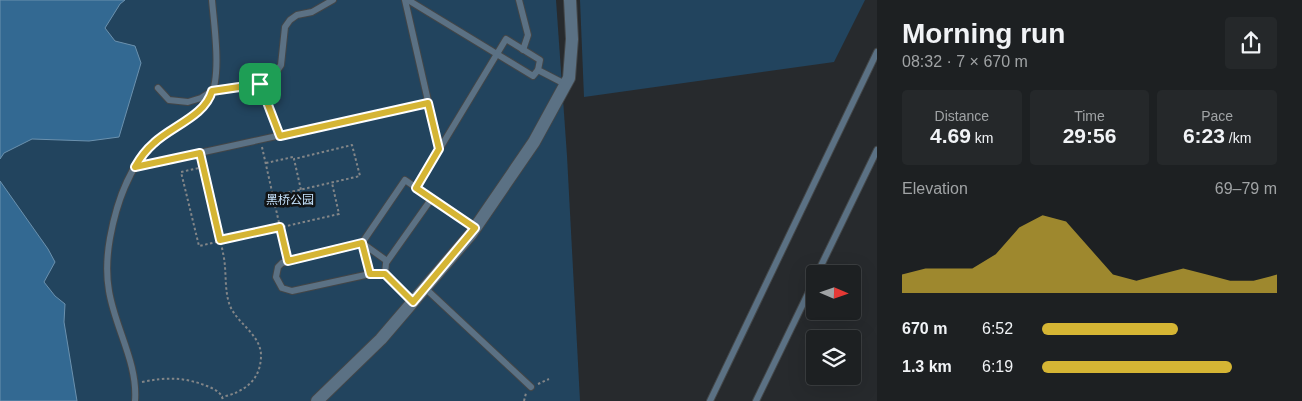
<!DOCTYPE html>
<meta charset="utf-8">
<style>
body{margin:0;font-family:Arial,"Noto Sans SC",sans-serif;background:#25282a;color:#f1f3f6;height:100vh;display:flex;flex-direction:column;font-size:19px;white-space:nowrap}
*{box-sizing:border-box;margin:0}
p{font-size:16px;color:#a0a3a5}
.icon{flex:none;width:28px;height:28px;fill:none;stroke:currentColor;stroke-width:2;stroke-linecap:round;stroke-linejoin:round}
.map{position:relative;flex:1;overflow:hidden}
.details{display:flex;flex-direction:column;background:#1d2022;width:425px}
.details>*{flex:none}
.needle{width:32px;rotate:92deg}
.tools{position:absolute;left:806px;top:265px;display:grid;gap:10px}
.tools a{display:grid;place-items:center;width:55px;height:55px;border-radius:5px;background:#1d2022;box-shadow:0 5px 20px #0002,0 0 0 1px #3b3e40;font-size:25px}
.pin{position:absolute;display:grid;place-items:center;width:42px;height:42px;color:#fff;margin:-21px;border-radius:10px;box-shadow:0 2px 8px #0006}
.round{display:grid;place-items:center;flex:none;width:52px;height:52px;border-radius:5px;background:#25282a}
.summary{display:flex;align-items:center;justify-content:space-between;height:85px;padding:0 25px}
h1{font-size:28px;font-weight:800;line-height:38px}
.figures{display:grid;grid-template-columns:repeat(3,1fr);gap:8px;height:85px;padding:5px 25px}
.figures div{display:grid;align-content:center;border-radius:5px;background:#25282a;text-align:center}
.figures b{font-size:21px;font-weight:800}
.figures small{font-size:14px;font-weight:400}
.figures p{font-size:14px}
.chart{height:140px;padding:10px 25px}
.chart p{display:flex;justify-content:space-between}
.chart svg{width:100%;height:90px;margin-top:5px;fill:#d5b534;opacity:.7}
ul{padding:0 25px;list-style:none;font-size:16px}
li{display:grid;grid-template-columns:80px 60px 1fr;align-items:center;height:38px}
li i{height:12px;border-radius:6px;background:#d5b534}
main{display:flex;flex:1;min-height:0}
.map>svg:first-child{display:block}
.green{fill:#22445e}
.water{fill:#336992;stroke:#6b91ae}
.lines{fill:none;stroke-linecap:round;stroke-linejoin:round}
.service-casing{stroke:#434648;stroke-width:8}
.minor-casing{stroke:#434648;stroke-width:14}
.path{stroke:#838688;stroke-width:2;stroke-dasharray:2.5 2.5;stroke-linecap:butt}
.service{stroke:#5b7184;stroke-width:6}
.minor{stroke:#5b7184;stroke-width:12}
.route-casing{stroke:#fff;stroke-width:10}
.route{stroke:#d5b534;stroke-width:6}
.labels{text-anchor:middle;stroke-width:5;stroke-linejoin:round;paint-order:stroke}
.park-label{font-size:12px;fill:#c6e3fd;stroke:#111314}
</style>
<main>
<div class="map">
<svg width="877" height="401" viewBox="0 0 877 401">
<rect width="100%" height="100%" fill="#272a2d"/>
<!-- green -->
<g class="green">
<polygon points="0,0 556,0 567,156 580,401 0,401"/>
<polygon points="580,0 865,0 834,62 584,97"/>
</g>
<!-- water -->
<g class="water">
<polygon points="0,0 125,0 120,4 105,28 115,41 135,46 141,63 119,137 89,141 32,139 4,153 0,159"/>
<polygon points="0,181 48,249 55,262 44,282 55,296 65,304 64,322 77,401 0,401"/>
</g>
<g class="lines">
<defs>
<g id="service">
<polyline points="405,0 439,149"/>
<polyline points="408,0 533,76 538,70"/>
<polyline points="519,0 528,35 523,50"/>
<polyline points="260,84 280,135"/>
<polyline points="158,88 169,100 188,102 201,98 212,91 265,83 273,77 281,65 285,27 290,20 297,15 312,12 333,0"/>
<polyline points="135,167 428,103"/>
<polyline points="416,188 506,39 540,60 538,70 565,84"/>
<polyline points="362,243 370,274"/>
<polyline points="362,243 387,261"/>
<polyline points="385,274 370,274 292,291 282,288 276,277 278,267 282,263 362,243 405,180 475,228"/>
<polyline points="817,274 877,150"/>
<polyline points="425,288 531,387"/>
<polyline points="413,302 385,274 386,263 432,198"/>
<path d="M135 401C138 363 115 328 109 291 106 274 107 255 110 238 116 205 129 166 154 143 171 127 199 118 210 98 222 76 214 25 212 0"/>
<polyline points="710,401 877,52"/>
<polyline points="756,401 815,279"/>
</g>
<polyline id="minor" points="317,401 381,339 471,234 534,142 569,78 572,39 570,0"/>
</defs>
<!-- service casing -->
<use href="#service" class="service-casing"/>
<!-- minor casing -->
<use href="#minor" class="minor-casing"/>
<!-- path -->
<g class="path">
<polyline points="262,147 286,254"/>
<path d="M201 160C209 191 217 222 223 253 227 270 224 287 229 303 235 323 262 334 261 357 260 381 244 392 222 397"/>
<polyline points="266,163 293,157 294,159"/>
<polyline points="203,167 181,172 199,246 339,214 332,183"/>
<polyline points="273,196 360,176 352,145 294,159 301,190"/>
<path d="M142 382C166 377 184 377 207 386 214 389 222 392 223 401"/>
<polyline points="538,384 549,379"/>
<polyline points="524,401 526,393"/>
</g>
<!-- service -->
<use href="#service" class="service"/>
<!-- minor -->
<use href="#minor" class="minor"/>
</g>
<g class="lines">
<defs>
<path id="route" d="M260 84 280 136 428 103 439 149 416 188 475 228 413 302 385 274H370L362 243 288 261 280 227 220 240 200 153 135 167C140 158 147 149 154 143 172 126 205 116 212 91Z"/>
</defs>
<!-- route casing -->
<use href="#route" class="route-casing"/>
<!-- route -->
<use href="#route" class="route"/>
</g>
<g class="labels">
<!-- park labels -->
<g class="park-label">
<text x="290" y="204">黑桥公园</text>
</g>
</g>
</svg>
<div class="tools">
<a><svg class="needle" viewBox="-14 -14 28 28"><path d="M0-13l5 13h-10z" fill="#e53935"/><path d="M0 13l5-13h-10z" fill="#a0a3a5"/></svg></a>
<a><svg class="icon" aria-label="layers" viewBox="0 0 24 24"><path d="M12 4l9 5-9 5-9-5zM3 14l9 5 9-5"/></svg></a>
</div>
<div class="pin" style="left:260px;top:84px;background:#1e9e55"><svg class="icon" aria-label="arrive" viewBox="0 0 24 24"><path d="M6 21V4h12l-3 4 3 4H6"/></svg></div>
</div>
<section class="details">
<div class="summary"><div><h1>Morning run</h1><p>08:32 · 7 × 670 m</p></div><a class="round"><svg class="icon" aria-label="share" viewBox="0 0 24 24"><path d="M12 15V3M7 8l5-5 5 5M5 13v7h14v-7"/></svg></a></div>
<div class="figures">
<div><p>Distance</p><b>4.69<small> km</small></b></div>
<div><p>Time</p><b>29:56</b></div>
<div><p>Pace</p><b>6:23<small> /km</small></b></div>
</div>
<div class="chart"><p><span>Elevation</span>69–79 m</p>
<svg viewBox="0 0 160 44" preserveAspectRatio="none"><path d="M0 44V35L10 32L20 32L30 32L40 25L50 12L60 6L70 9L80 22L90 35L100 38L110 35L120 32L130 35L140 38L150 38L160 35V44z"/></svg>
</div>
<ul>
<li><b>670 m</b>6:52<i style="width:58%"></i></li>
<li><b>1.3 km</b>6:19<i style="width:81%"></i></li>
</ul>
</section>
</main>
